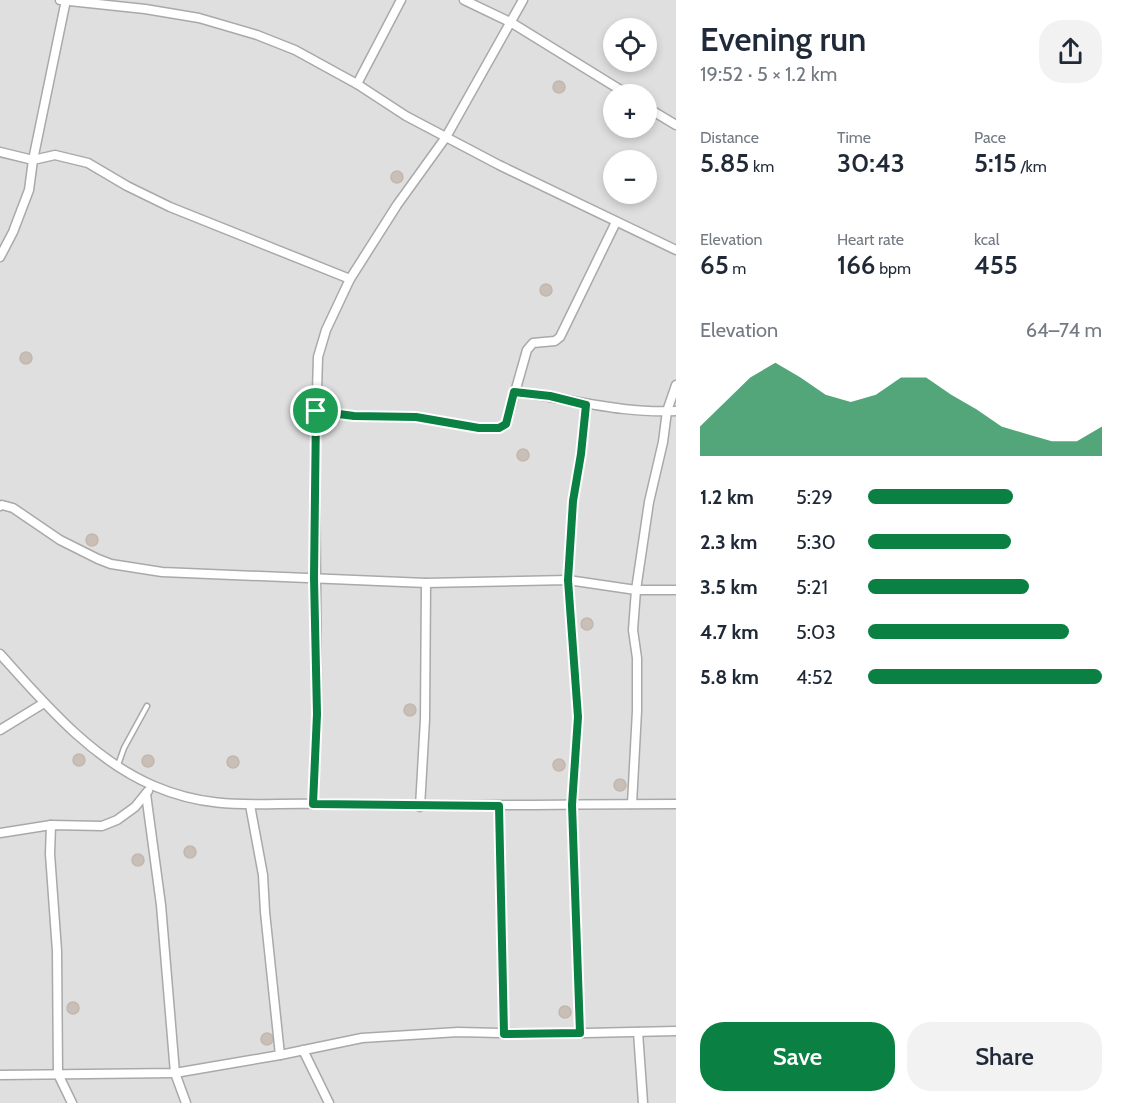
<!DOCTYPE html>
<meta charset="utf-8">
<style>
body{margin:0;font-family:Cabin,sans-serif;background:#f2f2f3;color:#1f2937;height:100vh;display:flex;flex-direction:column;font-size:22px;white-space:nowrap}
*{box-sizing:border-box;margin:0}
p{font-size:20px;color:#747a83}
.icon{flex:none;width:33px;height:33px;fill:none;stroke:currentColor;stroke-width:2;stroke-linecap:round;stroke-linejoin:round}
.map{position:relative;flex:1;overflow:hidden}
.drawer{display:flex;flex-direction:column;background:#fff;width:450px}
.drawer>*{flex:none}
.tools{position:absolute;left:603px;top:18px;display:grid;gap:12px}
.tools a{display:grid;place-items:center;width:54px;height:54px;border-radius:50%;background:#fff;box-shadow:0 3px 9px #0003;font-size:30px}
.pin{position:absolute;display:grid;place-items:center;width:51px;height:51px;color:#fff;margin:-26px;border:3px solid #fff;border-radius:50%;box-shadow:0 2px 6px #0007}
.round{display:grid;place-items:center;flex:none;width:63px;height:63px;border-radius:24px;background:#f2f2f3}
.headline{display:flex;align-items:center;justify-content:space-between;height:102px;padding:0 24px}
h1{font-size:33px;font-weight:600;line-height:45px}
.metrics{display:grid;grid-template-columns:repeat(3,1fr);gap:9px;height:102px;padding:6px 24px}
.metrics div{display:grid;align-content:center}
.metrics b{font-size:26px;font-weight:600}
.metrics small{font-size:16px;font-weight:400}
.metrics p{font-size:16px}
.chart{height:168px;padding:12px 24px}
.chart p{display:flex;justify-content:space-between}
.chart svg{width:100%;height:108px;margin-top:6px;fill:#0b8043;opacity:.7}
.primary-button{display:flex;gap:12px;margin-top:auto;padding:12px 24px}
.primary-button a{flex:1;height:69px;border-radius:24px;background:#0b8043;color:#fff;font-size:24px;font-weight:600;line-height:69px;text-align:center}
.primary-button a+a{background:#f2f2f3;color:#1f2937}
ul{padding:0 24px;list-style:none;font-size:20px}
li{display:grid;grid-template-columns:96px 72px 1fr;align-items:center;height:45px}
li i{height:15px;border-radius:8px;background:#0b8043}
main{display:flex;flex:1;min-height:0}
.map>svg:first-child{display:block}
.residential{fill:#e0dfdf;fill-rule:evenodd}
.shadow{fill:#0003}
.building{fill:#c7bfb8;stroke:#c4b6ab;stroke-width:1.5}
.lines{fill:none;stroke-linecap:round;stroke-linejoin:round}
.service-casing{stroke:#a9a9a9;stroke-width:7}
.minor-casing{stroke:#a9a9a9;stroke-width:11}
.service{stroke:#fff;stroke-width:4}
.minor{stroke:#fff;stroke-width:8}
.route-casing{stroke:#fff;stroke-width:12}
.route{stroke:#0b8043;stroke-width:8}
</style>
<main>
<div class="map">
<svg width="676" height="1103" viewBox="0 0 676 1103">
<rect width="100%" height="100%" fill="#f2efe9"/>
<!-- residential -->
<path class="residential" d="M0 0H676V1103H0ZM614 28H646V62H614ZM614 94H646V128H614ZM614 160H646V194H614Z"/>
<!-- shadow -->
<g class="shadow">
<circle cx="560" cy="88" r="4.5"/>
<circle cx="398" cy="177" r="4.5"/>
<circle cx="547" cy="291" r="4.5"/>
<circle cx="26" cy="359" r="4.5"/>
<circle cx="524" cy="455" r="4.5"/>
<circle cx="93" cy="541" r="4.5"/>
<circle cx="587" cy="625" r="4.5"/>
<circle cx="410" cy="710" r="4.5"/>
<circle cx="79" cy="760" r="4.5"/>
<circle cx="148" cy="761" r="4.5"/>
<circle cx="234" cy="763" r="4.5"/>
<circle cx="559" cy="766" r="4.5"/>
<circle cx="621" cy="786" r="4.5"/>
<circle cx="190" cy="853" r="4.5"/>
<circle cx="139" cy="861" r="4.5"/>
<circle cx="74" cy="1009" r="4.5"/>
<circle cx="565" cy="1013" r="4.5"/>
<circle cx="267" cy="1040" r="4.5"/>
</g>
<!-- building -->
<g class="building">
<circle cx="559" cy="87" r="6"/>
<circle cx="397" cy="177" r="6"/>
<circle cx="546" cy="290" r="6"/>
<circle cx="26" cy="358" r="6"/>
<circle cx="523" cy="455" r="6"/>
<circle cx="92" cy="540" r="6"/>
<circle cx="587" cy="624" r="6"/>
<circle cx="410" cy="710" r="6"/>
<circle cx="79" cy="760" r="6"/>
<circle cx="148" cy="761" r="6"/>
<circle cx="233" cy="762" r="6"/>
<circle cx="559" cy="765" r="6"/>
<circle cx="620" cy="785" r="6"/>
<circle cx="190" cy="852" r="6"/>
<circle cx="138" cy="860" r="6"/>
<circle cx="73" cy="1008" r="6"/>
<circle cx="565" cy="1012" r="6"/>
<circle cx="267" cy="1039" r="6"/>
</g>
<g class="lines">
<defs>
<polyline id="service" points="118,765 124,748 147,706"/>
<g id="minor">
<polyline points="60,0 145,9 199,18 257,35 295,50 357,84 406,116 499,165 676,250"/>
<polyline points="464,0 512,23 627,94"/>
<polyline points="357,84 401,0"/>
<polyline points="646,107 676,125"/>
<polyline points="0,152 33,160 55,155 88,163 127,186 170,207 350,279"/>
<polyline points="0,257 13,232 29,190 33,160 66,0"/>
<path d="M514 392C569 398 621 414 676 411"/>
<polyline points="316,411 354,416 416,417 479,428 499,428 506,424 527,350 533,343 555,341 560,337 616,222"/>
<polyline points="0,506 2,505 13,508 60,540 98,559 111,564 162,572 426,583 568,580 636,590 676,590"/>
<path d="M0 654C44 703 91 759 154 786 215 812 259 802 323 804 441 807 558 804 676 804"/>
<polyline points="0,730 44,703"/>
<polyline points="146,794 161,905 175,1073 186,1103"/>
<polyline points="313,804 317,714 315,460 318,357 326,330 350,279 397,205 446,137 523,0"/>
<polyline points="632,804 637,711 637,658 633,630 636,590 649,502 663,442 667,411 676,385"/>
<polyline points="250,805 263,875 265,912 280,1055"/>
<polyline points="499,806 504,1034"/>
<polyline points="420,807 425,719 426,583"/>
<polyline points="51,825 50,854 57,951 58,1074 72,1103"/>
<polyline points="0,833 51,825 102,826 117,820 135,807 148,791"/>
<polyline points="638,1032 643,1103"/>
<polyline points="580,1033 572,805 578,717 568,580 573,501 581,454 586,405"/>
<polyline points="303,1050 329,1103"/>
<polyline points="0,1075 175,1073 280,1055 362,1038 458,1032 542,1034 676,1031"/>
</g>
</defs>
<!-- service casing -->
<use href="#service" class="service-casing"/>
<!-- minor casing -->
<use href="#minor" class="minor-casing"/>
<!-- service -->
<use href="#service" class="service"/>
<!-- minor -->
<use href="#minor" class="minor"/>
</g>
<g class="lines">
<defs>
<polygon id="route" points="514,392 550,396 586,405 581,454 573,501 568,580 578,717 572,805 580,1033 504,1034 499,806 313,804 317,714 314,578 316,411 354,416 416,417 479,428 499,428 506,424"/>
</defs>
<!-- route casing -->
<use href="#route" class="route-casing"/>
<!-- route -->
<use href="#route" class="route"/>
</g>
</svg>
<div class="tools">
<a><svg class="icon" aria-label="locate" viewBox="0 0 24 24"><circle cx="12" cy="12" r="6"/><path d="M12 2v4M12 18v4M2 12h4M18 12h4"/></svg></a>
<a>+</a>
<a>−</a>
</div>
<div class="pin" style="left:316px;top:411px;background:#1e9e55"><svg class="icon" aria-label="arrive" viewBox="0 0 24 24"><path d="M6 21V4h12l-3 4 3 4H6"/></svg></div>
</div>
<section class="drawer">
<div class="headline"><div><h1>Evening run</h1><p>19:52 · 5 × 1.2 km</p></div><a class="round"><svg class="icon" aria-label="share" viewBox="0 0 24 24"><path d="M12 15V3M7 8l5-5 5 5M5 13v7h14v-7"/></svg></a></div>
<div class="metrics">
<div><p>Distance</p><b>5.85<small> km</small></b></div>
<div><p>Time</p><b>30:43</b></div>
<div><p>Pace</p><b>5:15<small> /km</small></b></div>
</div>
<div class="metrics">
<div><p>Elevation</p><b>65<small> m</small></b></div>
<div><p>Heart rate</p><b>166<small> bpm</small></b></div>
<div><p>kcal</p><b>455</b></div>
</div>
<div class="chart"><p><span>Elevation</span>64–74 m</p>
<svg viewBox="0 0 160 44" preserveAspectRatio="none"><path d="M0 44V32L10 22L20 12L30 6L40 12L50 19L60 22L70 19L80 12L90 12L100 19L110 25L120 32L130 35L140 38L150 38L160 32V44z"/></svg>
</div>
<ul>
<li><b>1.2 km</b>5:29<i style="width:62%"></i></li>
<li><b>2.3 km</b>5:30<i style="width:61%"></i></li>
<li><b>3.5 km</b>5:21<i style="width:69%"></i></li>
<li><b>4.7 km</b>5:03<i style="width:86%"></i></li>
<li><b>5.8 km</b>4:52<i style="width:100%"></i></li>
</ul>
<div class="primary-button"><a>Save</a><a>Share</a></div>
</section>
</main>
